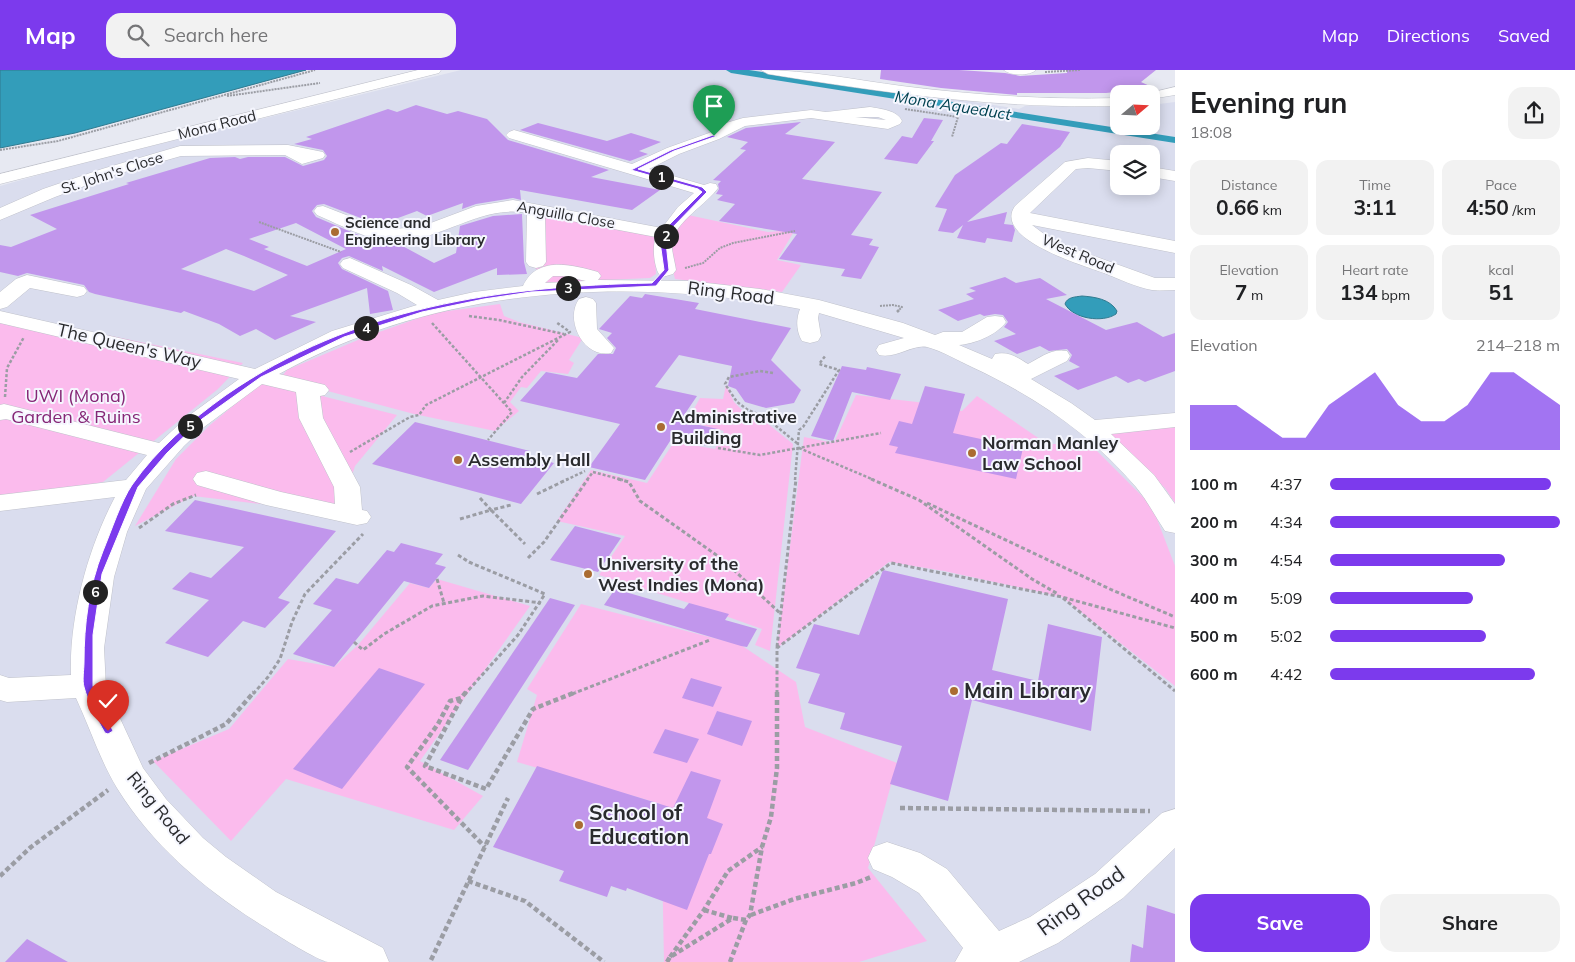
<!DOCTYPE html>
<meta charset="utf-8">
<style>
body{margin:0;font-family:Mulish,sans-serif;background:#f2f2f2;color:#202124;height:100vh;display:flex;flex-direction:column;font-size:19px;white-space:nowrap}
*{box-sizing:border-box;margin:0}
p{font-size:16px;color:#757577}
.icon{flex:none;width:28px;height:28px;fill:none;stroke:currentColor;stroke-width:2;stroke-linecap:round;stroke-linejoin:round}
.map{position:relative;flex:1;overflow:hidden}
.drawer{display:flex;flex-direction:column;background:#fff;width:400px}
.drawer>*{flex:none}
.needle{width:32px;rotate:71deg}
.buttons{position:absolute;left:1110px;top:15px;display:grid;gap:10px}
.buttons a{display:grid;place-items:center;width:50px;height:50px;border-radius:10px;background:#fff;box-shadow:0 2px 12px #0003;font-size:25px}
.pin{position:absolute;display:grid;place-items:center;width:42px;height:42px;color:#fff;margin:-51px -21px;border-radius:50% 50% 50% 0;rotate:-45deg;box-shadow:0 0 5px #0007}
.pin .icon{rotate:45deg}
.km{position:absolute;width:25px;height:25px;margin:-12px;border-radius:50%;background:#222;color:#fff;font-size:14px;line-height:25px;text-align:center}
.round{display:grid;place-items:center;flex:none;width:52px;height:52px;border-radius:15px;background:#f2f2f2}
.headline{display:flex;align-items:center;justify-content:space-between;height:85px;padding:0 15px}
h1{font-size:28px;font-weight:700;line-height:38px}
.metrics{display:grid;grid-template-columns:repeat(3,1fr);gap:8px;height:85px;padding:5px 15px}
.metrics div{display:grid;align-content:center;border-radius:12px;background:#f2f2f2;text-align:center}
.metrics b{font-size:21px;font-weight:700}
.metrics small{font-size:14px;font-weight:400}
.metrics p{font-size:14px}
.chart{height:140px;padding:10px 15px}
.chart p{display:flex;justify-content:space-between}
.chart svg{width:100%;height:90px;margin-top:5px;fill:#7c3aed;opacity:.7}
.primary-button{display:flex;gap:10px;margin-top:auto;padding:10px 15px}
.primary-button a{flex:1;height:58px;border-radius:15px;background:#7c3aed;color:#fff;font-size:20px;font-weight:700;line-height:58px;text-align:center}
.primary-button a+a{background:#f2f2f2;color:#202124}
ul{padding:0 15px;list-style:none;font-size:16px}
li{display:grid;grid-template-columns:80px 60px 1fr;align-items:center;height:38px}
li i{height:12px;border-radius:6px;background:#7c3aed}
header{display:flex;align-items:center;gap:30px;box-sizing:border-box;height:70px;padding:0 25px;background:#7c3aed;color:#fff}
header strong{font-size:24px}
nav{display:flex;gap:28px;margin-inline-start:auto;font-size:18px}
.search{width:350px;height:45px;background:#f2f2f2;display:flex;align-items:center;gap:12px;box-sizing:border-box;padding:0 18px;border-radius:15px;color:#757577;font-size:19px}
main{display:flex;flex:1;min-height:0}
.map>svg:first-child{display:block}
.built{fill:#daddee;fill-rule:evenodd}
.green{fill:#fbbbed}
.water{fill:#339dba;stroke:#307b90}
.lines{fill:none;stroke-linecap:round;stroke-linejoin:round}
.canal{fill:#339dba;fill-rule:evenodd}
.building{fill:#c196ec;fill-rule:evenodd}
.minor-casing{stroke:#c0c2cb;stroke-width:1}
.path-far3{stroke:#9b9da4;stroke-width:2;stroke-dasharray:2 1;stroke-linecap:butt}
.path-far2{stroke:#9b9da4;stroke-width:2.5;stroke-dasharray:3 2;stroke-linecap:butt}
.path-far1{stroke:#9b9da4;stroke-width:3;stroke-dasharray:4 2.5;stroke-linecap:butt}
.path{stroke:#9b9da4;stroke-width:4.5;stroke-dasharray:5 3;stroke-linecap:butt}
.minor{fill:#fff;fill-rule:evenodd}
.route{fill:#7c3aed;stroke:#fff}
.poi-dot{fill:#aa6c32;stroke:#f5f6fe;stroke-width:2}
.labels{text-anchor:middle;stroke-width:4;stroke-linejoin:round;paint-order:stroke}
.far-street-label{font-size:15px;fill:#2a2b2e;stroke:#f5f6fe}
.far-poi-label{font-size:15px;font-weight:bold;fill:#2a2b2e;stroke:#f5f6fe;text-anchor:start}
.far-water-label{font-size:16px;font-style:italic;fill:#004150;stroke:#f5f6fe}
.street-label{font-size:18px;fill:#2a2b2e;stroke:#f5f6fe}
.park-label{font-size:18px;fill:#852676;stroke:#f5f6fe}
.poi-label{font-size:18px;font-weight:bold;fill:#2a2b2e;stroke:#f5f6fe;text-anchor:start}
.near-poi-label{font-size:21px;font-weight:bold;fill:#2a2b2e;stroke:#f5f6fe;text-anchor:start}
.near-street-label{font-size:21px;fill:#2a2b2e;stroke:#f5f6fe}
</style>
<header>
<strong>Map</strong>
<div class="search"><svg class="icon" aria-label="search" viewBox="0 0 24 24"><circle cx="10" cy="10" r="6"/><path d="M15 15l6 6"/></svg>Search here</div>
<nav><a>Map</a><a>Directions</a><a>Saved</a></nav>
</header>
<main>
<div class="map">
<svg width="1175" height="892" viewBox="0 0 1175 892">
<rect width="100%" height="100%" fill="#e7e9f2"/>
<!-- built -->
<path class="built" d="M461 0H766L1019 39 1025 36 1119 37V56H1151V35L1175 32V892H0V116L74 95ZM1119 84H1151V116H1119Z"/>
<!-- green -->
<g class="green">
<polygon points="538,141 654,164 656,204 650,208 537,213 540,202 535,198 541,191"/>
<polygon points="688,145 768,162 792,160 793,163 777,190 801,195 782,222 675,209 666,171"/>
<polygon points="500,234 504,246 519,252 583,268 569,290 574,293 568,304 541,301 527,318 521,317 510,332 519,341 495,361 414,344 290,311 283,305 287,300 365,267 433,243"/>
<polygon points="0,243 243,293 218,319 103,412 0,433"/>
<polygon points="263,311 397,345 355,396 340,443 270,433 261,434 193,426 135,456 176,389 210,355"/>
<polygon points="726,315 734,332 746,344 762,349 793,374 770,581 755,575 762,559 689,533 599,505 625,466 557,451 591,400 647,413 674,372 715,379 724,361 687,351 700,328 723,329"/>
<polygon points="856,325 917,332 962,341 977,326 1047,374 1090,374 1152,436 1175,496 1175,616 1062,527 944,501 889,492 777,578 804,367 834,373"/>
<polygon points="1175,353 1175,433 1165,418 1104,361"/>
<polygon points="437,509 530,536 420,691 483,726 454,760 286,709 231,771 153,691 229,659 288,589 334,597 358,575 410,513 429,518"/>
<polygon points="581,534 741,575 796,612 805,657 897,693 868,798 927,871 859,892 664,892 661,734 517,692 537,625 527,619"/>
</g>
<!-- water -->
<g class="water">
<polygon points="0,0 306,0 75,63 0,78"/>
<path d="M1082 226C1095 227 1110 229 1117 241L1116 244C1103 253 1073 249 1065 234 1067 227 1075 227 1082 226Z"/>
</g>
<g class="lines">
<!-- canal -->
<polygon class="canal" points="726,0 749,0 1175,67 1175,73 731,3"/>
</g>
<!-- building -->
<g class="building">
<polygon points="881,0 959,0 1005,3 1020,6 1067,3 1067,0 1156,0 1141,12 1154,18 1106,23 1017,23 1017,25 941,18 880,9"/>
<path d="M416 35 447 44 458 41 487 49 508 70 609 100 591 107 660 120 632 140 520 120 521 130 513 128 476 134 462 139 463 133 427 146 417 141 379 155 324 134 317 135 312 141 316 147 363 167 383 172 397 173 434 193 456 183 460 156 493 146 522 144 524 192 527 204 497 205V198L434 222 382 196 383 201 349 186 342 188 338 193 342 199 388 221 393 240 370 244 367 218 290 246 316 252 275 270 256 259 240 266 219 254 184 241 181 243 95 224 89 222 84 215 27 203 18 206 0 202V175L11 177 57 159 30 145 129 114 126 113 210 88 235 87 240 89 248 87H285L303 96 324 90 327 86 323 80 294 74 312 69 306 67 388 39 397 42ZM296 153 346 179 307 196 264 179 269 177 249 169ZM226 179 244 186 288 205 254 221 181 199Z"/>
<polygon points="924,48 943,50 931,71 934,71 917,94 884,89 902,66 912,68"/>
<polygon points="801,52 785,64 835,72 802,109 882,122 851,165 873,169 869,175 879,177 861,209 841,206 845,199 779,189 797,164 719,151 735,134 717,130 723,125 716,124 719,119 718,114 721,111 713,110 746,80 740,79 748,72 727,67 746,58"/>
<polygon points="538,53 607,71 631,63 661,72 639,81 648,84 630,91 520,60"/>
<polygon points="1022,54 1070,62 1060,77 967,152 1007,142 1004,154 1013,155 1015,160 1012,172 987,168 985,173 957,168 963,155 953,163 938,161 947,139 935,137 955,105 1001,73 1007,74"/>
<polygon points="1005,207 1016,213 1040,208 1067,225 1046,229 1106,260 1137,252 1163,267 1175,263 1175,301 1145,312 1139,309 1128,313 1116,306 1078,320 1054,306 1080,297 1069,291 1072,285 1067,279 1049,281 1040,276 1017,284 994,271 1016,264 1004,257 1008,252 1003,245 995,244 984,246 980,244 958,251 938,240 974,229 966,224 976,221 969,218"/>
<polygon points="645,224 699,233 695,239 791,258 771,290 801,320 794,333 766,338 745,332 736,319 728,316 732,296 679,285 655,317 697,326 680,351 718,359 708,376 672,368 645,410 589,397 620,354 520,331 546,302 577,308 598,284 613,284 616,278 607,268 612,263 599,259 630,226 642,228"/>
<polygon points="842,296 866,300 867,297 901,304 890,330 852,322 833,371 811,366"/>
<polygon points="925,316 965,324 953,363 1023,378 1016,409 895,383 898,377 889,375 899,351 912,354"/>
<polygon points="415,352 530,381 526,386 554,393 521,434 372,394"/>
<polygon points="195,430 336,461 278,528 290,532 265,558 243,551 208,587 165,573 209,530 172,519 190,502 211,508 244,477 165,461"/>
<polygon points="575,456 621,468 598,502 550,490"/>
<polygon points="401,473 443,484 435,494 446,497 429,518 404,511 334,597 293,584 332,540 313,534 336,508 358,514 387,480 394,482"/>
<polygon points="883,500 1008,529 992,600 1038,611 1048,554 1102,567 1091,661 972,630 948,731 890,714 902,676 840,659 845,643 808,633 820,604 796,598 814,554 859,565"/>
<polygon points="615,519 684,539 689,533 729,544 725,550 757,559 747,577 741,576 604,535"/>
<polygon points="550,528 575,535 468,700 440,690"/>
<polygon points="379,598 425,614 342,719 293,699"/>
<polygon points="691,608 722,617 713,637 682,628"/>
<polygon points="717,641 752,651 742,676 707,664"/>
<polygon points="665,659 699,669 687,693 653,683"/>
<polygon points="537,696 673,738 691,701 721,710 707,748 723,754 711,784 709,784 687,840 627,818 626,821 611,816 607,827 559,811 564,801 493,777"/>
<polygon points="1147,835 1175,844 1175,892 1130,892 1132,874 1143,878"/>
<polygon points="27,869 68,892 5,892"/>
</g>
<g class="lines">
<defs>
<g id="minor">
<polygon points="418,0 441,0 439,3 0,114 0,104"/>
<path d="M761 0C809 0 855 10 902 16 974 25 1046 30 1119 28V36C1000 39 885 23 768 4Z"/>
<path d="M1004 0H1036C1030 6 1010 6 1004 0Z"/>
<polygon points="1175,17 1175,25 1151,29 1151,24 1145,24"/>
<path d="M870 37C881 39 897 40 902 51L900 54 888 59 811 48 745 56 719 69 679 84 649 99 704 115 710 113 716 114 718 118C708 133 675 152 672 172 671 180 675 192 676 200L673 204 666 206 659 204C654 196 652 176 656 167L545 146 546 192 543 196 536 198 529 196 526 192 527 143C480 134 441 172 393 171 366 170 341 155 317 145L314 141 317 137 323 136 372 155 392 159 420 157 476 136 513 130 662 158 678 137 694 123 509 68 506 65 509 62 514 60 632 94 667 78 709 63 726 53 743 48 811 40 826 42ZM855 47H878L886 50Z"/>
<polygon points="288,75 323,82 325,85 323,88 302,94 285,85 181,86 114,105 55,127 0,150 0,138 43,119 102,99 180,76"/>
<path d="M1088 88 1119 91V101L1088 98 1076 99 1030 143 1175 171V183L1032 155 1044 164 1069 177 1155 208H1175V220C1167 220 1159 221 1152 220 1136 217 1119 209 1104 203 1085 196 992 169 1015 136L1065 92Z"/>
<polygon points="1151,97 1175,101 1175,111 1151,107"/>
<path d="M350 188 411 215 438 230 474 222 523 216C537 185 573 195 598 202L601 206 598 210 689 211 760 219 819 230 903 253 935 265 943 262H962L987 247 995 246 1003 247 1006 252C997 265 974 274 959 275L992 289 995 284C1008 281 1017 287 1028 294 1041 287 1052 278 1067 281L1070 286 1067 291 1031 309 1071 333 1095 350 1175 343V357L1111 364 1154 405 1175 434V463L1165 461C1155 446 1147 430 1136 417 1091 364 1034 326 972 297 957 290 942 281 927 277 913 274 896 289 879 285L876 280 879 275 904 268 826 245 819 243 818 248 821 266 818 271 810 273 802 271C796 261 796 249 800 239 626 205 436 217 279 304L325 315 329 320 325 325 320 326 323 348 360 417 362 440 367 441 371 447 367 453 357 455 266 435 197 415 193 409 197 403 206 401 281 422 335 434 334 417 299 348 296 322 262 314 204 357 184 376 146 419 127 462 114 507 104 578 106 618 143 698 166 729 203 768 226 787 276 822 383 878 389 892C371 892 346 892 328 892 317 890 280 867 268 859 209 823 154 778 117 718 100 690 90 658 76 628L7 632 0 630V605L9 608 71 605C69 547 88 478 115 427L0 441V425L126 410 147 385 6 349 0 350V335L4 334 159 373 187 347 239 309 0 253V241L255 299 332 261 417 235 397 223 343 198 340 194 343 190ZM553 206H564L586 211 545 213Z"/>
<polygon points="27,205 84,217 87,221 84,225 77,227 30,218 7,237 0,239 0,222 16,209"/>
<path d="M586 227 593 229 596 233 597 259 614 278 611 283C584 289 564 250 579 229Z"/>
<polygon points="1175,739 1175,778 1123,828 1058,873 1019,892 955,892 963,878 919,823 892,807 873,799 868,788 873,777 887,772 920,783 947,799 999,861 1030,847 1095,804 1162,743"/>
</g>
</defs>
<!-- minor casing -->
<use href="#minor" class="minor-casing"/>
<!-- path-far3 -->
<g class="path-far3">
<polyline points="1045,2 1080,0"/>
<polyline points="227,26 320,13"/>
<polyline points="905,39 958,47 952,67"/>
<polyline points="0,80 58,71 315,0"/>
<polyline points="259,152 341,182"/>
<polyline points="685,198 703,193 720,178 733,173 795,161"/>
<polyline points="880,236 893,235 902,237 898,241"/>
</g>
<!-- path-far2 -->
<g class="path-far2">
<polyline points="897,242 899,240"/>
<polyline points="469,246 499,250 564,264"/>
<polyline points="432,253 512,342 488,370"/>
<polyline points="773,303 760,301 729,307 725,314 737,332 748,340 765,347 798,374"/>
<polyline points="5,327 7,298 24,267"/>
<polyline points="504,333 522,307 559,269"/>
<polyline points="718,378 760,385 881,363"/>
<polyline points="799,378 874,410"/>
<polyline points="350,382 410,347 419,345 426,335 570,262 556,252"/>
<polyline points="566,410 585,401"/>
<polyline points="587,410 593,402 623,410"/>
<polyline points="795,410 799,360 803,357 839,300 819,294 826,285"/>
</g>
<!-- path-far1 -->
<g class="path-far1">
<polyline points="618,409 629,412 640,431 722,489 781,544"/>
<polyline points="871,409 919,430 1032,509 1058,524"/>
<polyline points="537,424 568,409"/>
<polyline points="480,428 491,440 511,435"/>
<polyline points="927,433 1112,520 1175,547"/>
<polyline points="460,449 491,440 525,474"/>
<polyline points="139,458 173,434 196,425"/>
<polyline points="458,485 469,492 545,524 518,565 465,624"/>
<polyline points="528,488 544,472 588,409"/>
<polyline points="437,509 444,533"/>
<polyline points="1063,528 1175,621"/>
<polyline points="354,572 363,580 384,564 432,536 483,526 541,533"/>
<polyline points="777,577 796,409"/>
<polyline points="253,624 268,607 280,589 292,552 305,524 363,464"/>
<polyline points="572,624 710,570"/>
<polyline points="777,624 777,578 891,493 1062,527 1175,558"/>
</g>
<!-- path -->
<g class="path">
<polyline points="466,622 461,628 450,631 438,654 407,697 485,777"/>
<polyline points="461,629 425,696 486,719 533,639 576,622"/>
<polyline points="149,693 226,654 254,622"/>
<polyline points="900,738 1150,741"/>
<polyline points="0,806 31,777 108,720"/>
<polyline points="468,811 525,831 604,892"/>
<polyline points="704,840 732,848"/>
<polyline points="751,845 794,829 856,813 871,807"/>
<polyline points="670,887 704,840 728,801 762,777"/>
<polyline points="431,890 508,728"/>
<polyline points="667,892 670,887 733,848 746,850"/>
<polyline points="730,892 746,850 750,845 762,777 771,747 777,698 777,622"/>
</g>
<!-- minor -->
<use href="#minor" class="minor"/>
</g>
<!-- route -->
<path class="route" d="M713 65 717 66 674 81 638 99 702 117 707 122 672 158 666 172 669 200 656 216 531 222 484 229 422 242 344 267 261 307 202 349 167 383 138 417 102 504 93 565V616L113 661 108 664 105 663C97 649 88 632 84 617 82 610 84 600 84 592 84 554 89 516 103 481 111 462 121 431 132 415 157 379 191 350 226 325 353 237 501 216 652 213L664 200 660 172 668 156 702 122 698 119 631 100 671 80Z"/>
<!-- markers -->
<g class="poi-dot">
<circle cx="335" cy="162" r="5"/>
<circle cx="661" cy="357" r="5"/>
<circle cx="972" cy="383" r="5"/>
<circle cx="458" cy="390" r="5"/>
<circle cx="588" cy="504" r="5"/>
<circle cx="954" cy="621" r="5"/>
<circle cx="579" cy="755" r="5"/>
</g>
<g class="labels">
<!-- far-street labels -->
<g class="far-street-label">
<text transform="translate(217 55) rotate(-14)" y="5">Mona Road</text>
<text transform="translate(112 103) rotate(-18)" y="5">St. John's Close</text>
<text transform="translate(566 145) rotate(10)" y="5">Anguilla Close</text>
<text transform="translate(1078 184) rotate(23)" y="5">West Road</text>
</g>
<!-- far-poi labels -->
<g class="far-poi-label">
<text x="345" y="158">Science and<tspan x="345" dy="17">Engineering Library</tspan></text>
</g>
<!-- far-water labels -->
<g class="far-water-label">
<text transform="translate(953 35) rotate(9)" y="6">Mona Aqueduct</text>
</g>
<!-- street labels -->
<g class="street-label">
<text transform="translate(731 223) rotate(7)" y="6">Ring Road</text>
<text transform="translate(129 276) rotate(13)" y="6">The Queen's Way</text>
<text transform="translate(158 738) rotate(51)" y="6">Ring Road</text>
</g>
<!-- park labels -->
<g class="park-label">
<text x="76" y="332">UWI (Mona)<tspan x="76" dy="21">Garden &amp; Ruins</tspan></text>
</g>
<!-- poi labels -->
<g class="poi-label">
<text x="671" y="353">Administrative<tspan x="671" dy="21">Building</tspan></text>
<text x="982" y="379">Norman Manley<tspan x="982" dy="21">Law School</tspan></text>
<text x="468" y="396">Assembly Hall</text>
<text x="598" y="500">University of the<tspan x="598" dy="21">West Indies (Mona)</tspan></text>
</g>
<!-- near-poi labels -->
<g class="near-poi-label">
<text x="964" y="628">Main Library</text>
<text x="589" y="750">School of<tspan x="589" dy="24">Education</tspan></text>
</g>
<!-- near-street labels -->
<g class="near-street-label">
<text transform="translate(1081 831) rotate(-36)" y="7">Ring Road</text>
</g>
</g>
</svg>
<div class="buttons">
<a><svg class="needle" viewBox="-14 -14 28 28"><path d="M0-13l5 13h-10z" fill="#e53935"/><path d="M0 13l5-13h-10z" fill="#757577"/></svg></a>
<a><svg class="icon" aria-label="layers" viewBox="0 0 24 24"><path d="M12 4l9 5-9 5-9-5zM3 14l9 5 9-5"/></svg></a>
</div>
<div class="pin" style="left:714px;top:66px;background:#1e9e55"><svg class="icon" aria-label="arrive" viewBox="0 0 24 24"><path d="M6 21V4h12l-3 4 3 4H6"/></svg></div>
<div class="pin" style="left:108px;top:661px;background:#d93025"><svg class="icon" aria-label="check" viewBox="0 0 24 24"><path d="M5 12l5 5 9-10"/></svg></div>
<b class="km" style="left:661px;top:107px">1</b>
<b class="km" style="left:666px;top:166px">2</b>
<b class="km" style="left:568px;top:218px">3</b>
<b class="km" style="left:366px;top:258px">4</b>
<b class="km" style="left:190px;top:356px">5</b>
<b class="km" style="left:95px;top:522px">6</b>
</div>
<section class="drawer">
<div class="headline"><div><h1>Evening run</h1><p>18:08</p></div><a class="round"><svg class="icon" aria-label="share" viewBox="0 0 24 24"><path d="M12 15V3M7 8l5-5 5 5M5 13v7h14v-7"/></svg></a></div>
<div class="metrics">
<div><p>Distance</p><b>0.66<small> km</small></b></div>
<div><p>Time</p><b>3:11</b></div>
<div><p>Pace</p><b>4:50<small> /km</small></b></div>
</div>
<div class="metrics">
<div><p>Elevation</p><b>7<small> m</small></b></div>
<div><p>Heart rate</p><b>134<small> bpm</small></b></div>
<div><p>kcal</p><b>51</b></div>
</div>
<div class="chart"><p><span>Elevation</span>214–218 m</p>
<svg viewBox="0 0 160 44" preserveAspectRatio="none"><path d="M0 44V22L10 22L20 22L30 30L40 38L50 38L60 22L70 14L80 6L90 22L100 30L110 30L120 22L130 6L140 6L150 14L160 22V44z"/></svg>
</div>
<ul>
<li><b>100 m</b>4:37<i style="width:96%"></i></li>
<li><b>200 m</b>4:34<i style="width:100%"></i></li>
<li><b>300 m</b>4:54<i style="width:76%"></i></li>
<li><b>400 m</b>5:09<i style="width:62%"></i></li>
<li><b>500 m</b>5:02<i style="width:68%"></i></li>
<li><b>600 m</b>4:42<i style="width:89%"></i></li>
</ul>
<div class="primary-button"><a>Save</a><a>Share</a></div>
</section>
</main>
